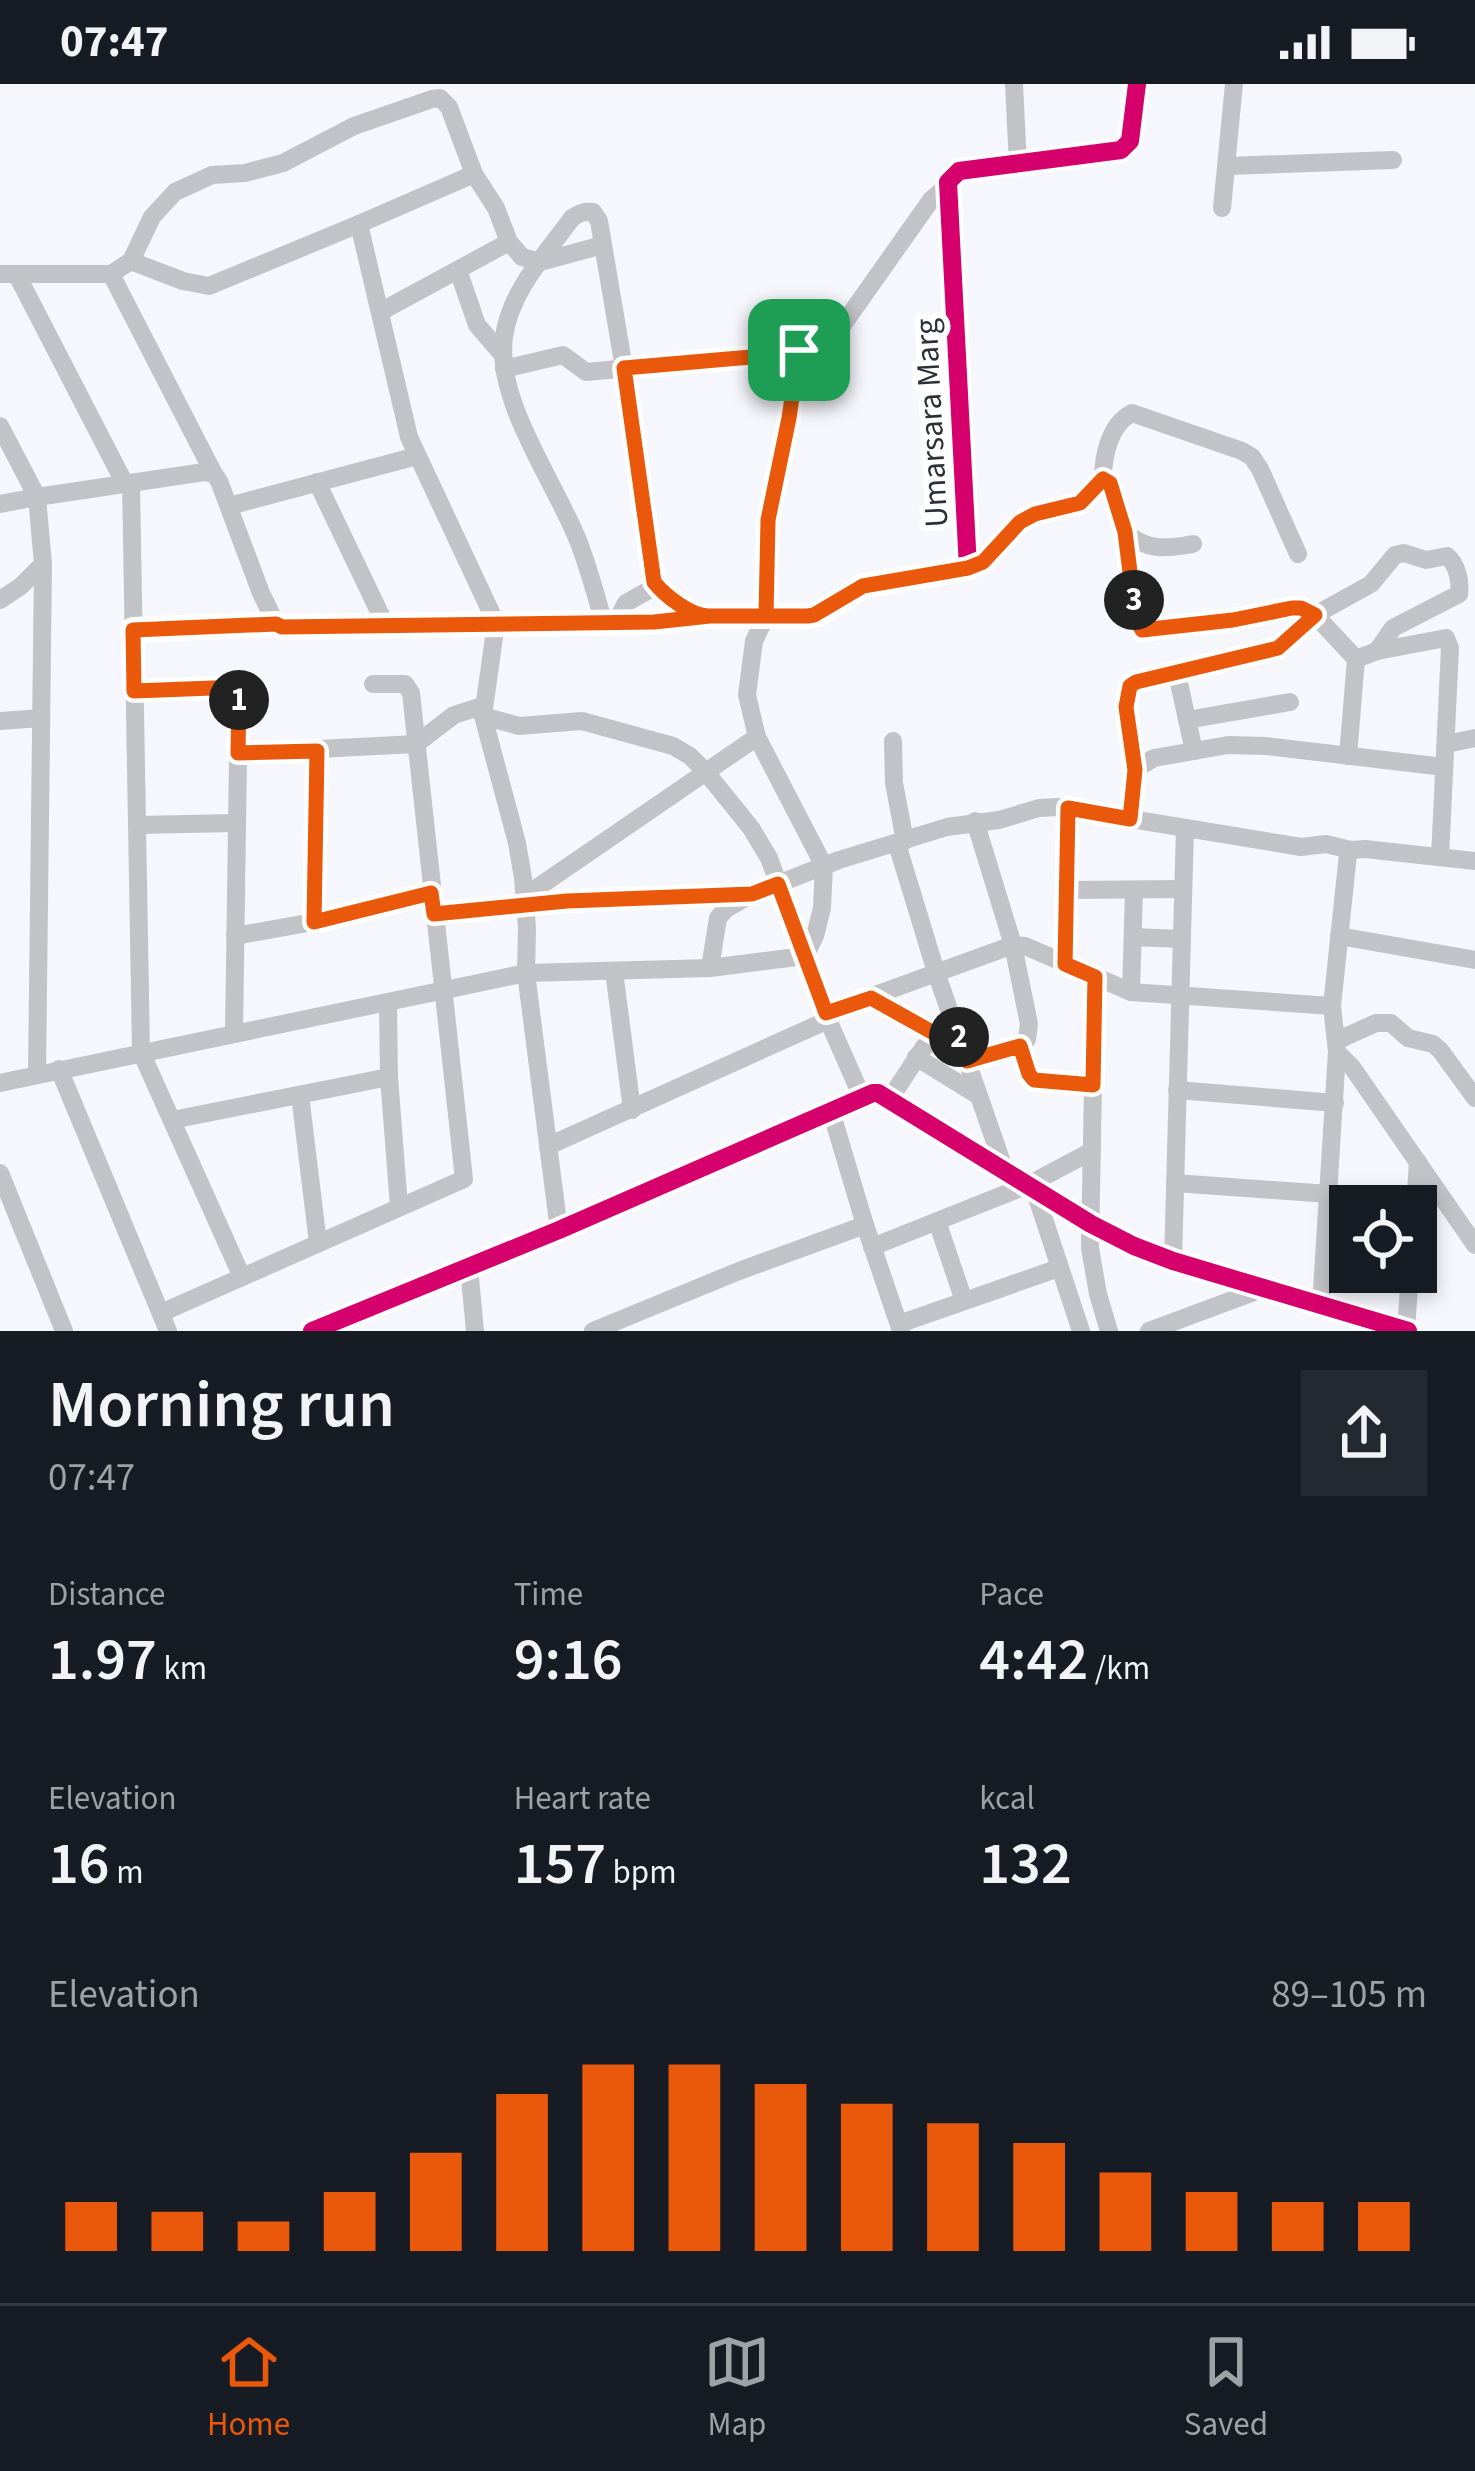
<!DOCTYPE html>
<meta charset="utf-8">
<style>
body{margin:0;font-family:"Source Sans 3",sans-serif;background:#242831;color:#f1f3f6;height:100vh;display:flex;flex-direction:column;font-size:45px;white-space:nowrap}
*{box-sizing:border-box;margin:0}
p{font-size:39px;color:#9ea1a6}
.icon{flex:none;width:66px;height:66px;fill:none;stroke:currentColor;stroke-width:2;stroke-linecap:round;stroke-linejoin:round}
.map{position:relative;height:1247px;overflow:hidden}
.details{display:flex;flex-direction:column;background:#171b24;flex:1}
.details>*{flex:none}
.controls{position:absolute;left:1329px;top:1101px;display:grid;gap:24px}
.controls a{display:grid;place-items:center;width:108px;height:108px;border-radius:0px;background:#171b24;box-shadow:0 6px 18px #0003;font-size:60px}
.pin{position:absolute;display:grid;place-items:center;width:102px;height:102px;color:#fff;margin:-51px;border-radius:24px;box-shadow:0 6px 18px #0006}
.km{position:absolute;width:60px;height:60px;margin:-30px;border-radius:50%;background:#222;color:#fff;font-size:33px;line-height:60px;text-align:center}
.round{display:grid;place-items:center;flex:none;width:126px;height:126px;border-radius:0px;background:#242831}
.summary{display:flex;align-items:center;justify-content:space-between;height:204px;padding:0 48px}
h1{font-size:66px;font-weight:600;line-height:90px}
.figures{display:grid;grid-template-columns:repeat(3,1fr);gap:18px;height:204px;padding:12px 48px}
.figures div{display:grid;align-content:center}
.figures b{font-size:60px;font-weight:600}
.figures small{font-size:33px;font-weight:400}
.figures p{font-size:33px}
.chart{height:336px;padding:24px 48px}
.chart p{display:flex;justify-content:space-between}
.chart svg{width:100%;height:216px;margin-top:12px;stroke:#ea580c;stroke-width:6}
.status{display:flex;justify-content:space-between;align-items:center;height:84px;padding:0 60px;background:#171b24;direction:ltr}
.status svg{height:33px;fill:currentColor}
.tabs{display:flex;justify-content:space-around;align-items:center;height:168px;border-top:3px solid #363941;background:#171b24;font-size:33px;color:#9ea1a6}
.tabs a{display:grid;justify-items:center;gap:6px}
.tabs .current{color:#ea580c}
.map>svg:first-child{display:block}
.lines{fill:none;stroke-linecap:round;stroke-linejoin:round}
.minor{stroke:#c2c3c6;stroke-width:18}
.cycleway-casing{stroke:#fff;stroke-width:26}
.cycleway{stroke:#d6006c;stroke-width:18}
.route-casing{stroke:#fff;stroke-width:24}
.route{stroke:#ea580c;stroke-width:15}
.labels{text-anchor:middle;stroke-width:12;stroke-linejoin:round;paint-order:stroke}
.street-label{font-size:33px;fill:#2e3038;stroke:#fff}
</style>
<div class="status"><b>07:47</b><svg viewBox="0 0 49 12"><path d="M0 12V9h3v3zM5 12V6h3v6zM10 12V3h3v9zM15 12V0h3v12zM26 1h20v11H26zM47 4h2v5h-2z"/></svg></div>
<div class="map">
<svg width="1475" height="1247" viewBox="0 0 1475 1247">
<rect width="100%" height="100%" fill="#f6f7fc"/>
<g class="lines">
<!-- minor -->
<g class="minor">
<polyline points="1014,0 1018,80"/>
<polyline points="1227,82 1393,76"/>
<polyline points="474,90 359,140 409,353 496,539 483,632 517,759 523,794 527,844 526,889 559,1146"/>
<polyline points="1222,124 1234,0"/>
<polyline points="131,177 183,197 209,202 359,140"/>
<polyline points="458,186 477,241 503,271"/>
<polyline points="0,190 111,190 131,177 152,133 175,108 212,91 245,89 283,79 354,42 432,15 440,14 449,23 474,90 496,124 509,158 522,173 540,178 603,161"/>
<polyline points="111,190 214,390"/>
<polyline points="17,191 125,400"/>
<polyline points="380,228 509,158"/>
<polyline points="799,265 789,334 768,436 766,532 754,557 747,611 757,653 824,782 822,824 815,852 805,872"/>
<polyline points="504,285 563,271 586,288 782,270 837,249 931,116 948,101"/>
<polyline points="0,342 37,413 0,420"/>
<path d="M1103 395C1103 371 1110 340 1132 329L1242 367 1252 373 1260 385 1298 470"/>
<polyline points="317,398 385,540"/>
<polyline points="131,399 141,968 242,1193"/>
<polyline points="229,422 417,372"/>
<path d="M1125 448C1147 467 1166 465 1193 460"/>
<polyline points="968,484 983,478 1020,438 1035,430 1080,419 1101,396 1107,395 1110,399 1125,448 1136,536 1142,546 1301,524 1315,531 1356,575"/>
<polyline points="0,516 21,502 43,480 37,413 204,388 214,390 219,397 261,509 276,540"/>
<polyline points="616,538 626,519 656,502"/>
<path d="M604 539C596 512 589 485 579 459 556 399 495 318 504 253 510 207 546 170 572 134 580 129 584 127 593 128L599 137 624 284 654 498 660 506 701 533"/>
<polyline points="133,546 276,540 282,543 654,538 710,532 808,532 819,530 863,502 968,484 948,98 959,87 1121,66 1130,57 1137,0"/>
<polyline points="1177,590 1194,667"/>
<polyline points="134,607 239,603 234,950"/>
<polyline points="483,632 519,642 582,637 673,662 690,672 705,687 751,744 769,774 828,936 862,1013"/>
<polyline points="1187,636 1290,618"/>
<polyline points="0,637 41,634"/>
<polyline points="893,657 894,699 905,757"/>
<polyline points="1446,660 1475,654"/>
<polyline points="238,669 416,660 454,631 482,622"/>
<polyline points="1348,672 1356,575 1377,567 1446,554 1450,564 1440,773"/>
<path d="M1134 686 1126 623 1129 602 1136 598 1278 564 1315 531 1371 500 1395 471 1404 469 1426 476 1447 472C1457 480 1461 498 1459 510L1393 544 1377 567"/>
<polyline points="1129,735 1134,686 1154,674 1228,661 1266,662 1444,683"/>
<polyline points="975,737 1013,861 1029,940 1027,955 1022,963"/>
<polyline points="137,741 237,739"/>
<polyline points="897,760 937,891 1005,1087"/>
<polyline points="1067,806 1183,805"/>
<polyline points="524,810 531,808 757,653"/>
<polyline points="434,830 567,817 746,810"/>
<polyline points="313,838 317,667"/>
<polyline points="235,852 313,838 431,810"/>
<polyline points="1339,852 1475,876"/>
<polyline points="1133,853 1182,855"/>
<polyline points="1065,880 1068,725"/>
<polyline points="710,884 718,834 726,825 752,810 839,776 947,743 999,736 1039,724 1058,723 1301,763 1326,760 1351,766"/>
<polyline points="614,887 632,1026"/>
<polyline points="1095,893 1090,1164 1098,1210 1109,1247"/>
<polyline points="1131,908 1134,806"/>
<polyline points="871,914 939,952"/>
<polyline points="388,919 389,993 399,1123"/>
<polyline points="826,929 1013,861 1025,862 1131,908 1332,922"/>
<polyline points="1336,957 1376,939 1391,939 1408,954 1433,960 1440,966 1475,1014"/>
<polyline points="1337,968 1352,983 1475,1161"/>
<polyline points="916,973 979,1012"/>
<polyline points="967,977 1020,962 1029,990 1034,996 1093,1001"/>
<polyline points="59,985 168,1247"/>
<polyline points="37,990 43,480"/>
<polyline points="0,999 526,889 710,884 805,872"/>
<polyline points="1177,1006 1335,1019"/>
<polyline points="300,1011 318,1159"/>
<polyline points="889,1016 924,963 956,944"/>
<polyline points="831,1027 865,1141 901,1247"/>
<polyline points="172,1036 389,993"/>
<polyline points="548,1062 828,936"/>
<polyline points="0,1089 64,1247"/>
<polyline points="1175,1099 1329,1110"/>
<polyline points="1034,1105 1081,1247"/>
<polyline points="1415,1122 1418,1078"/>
<polyline points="937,1137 964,1217"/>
<polyline points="872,1163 1028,1101 1092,1067"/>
<polyline points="1173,1177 1185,744"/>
<polyline points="469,1183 475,1247"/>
<polyline points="1321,1222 1337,968 1332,922 1348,770 1351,766 1365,765 1475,777"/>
<polyline points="161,1229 464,1095 411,609 405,600 373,600"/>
<polyline points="899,1240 1059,1184"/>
<polyline points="1406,1246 1410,1188"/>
<polyline points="312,1247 559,1146 873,1009 878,1009 1091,1140 1134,1162 1173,1177 1408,1247"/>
<polyline points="593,1247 739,1187 865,1141"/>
<polyline points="1149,1247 1262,1205"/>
</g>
<defs>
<g id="cycleway">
<polyline points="133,546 276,540 282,543 654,538 710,532 808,532 819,530 863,502 968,484 948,98 959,87 1121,66 1130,57 1137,0"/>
<polyline points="312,1247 559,1146 873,1009 878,1009 1091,1140 1134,1162 1173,1177 1408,1247"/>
</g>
</defs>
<!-- cycleway casing -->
<use href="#cycleway" class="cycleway-casing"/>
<!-- cycleway -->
<use href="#cycleway" class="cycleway"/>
</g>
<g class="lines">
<defs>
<path id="route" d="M799 266 789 334 768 436 766 532H710L654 538 282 543 276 540 133 546 134 607 239 603 238 669 317 667 314 838 431 809 434 830 567 817 752 810 778 800 826 929 871 914 939 952 956 944 967 977 1020 962 1029 990 1034 996 1093 1001 1095 893 1065 880 1068 724 1130 735 1135 686 1126 623 1130 602 1136 598 1278 564 1315 531 1301 524H1292L1233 536 1142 546 1136 536 1125 448 1110 399 1103 395 1080 419 1035 430 1020 438 983 478 968 484 863 502 814 531 808 532H710C692 533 665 512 654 498L624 284 751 273 799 266"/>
</defs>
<!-- route casing -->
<use href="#route" class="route-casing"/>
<!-- route -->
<use href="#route" class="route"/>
</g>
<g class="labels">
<!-- street labels -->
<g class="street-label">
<text transform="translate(930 339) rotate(-93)" y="12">Umarsara Marg</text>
</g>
</g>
</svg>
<div class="controls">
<a><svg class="icon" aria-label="locate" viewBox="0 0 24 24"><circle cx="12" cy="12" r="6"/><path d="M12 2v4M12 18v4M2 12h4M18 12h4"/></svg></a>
</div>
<div class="pin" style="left:799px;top:266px;background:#1e9e55"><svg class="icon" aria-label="arrive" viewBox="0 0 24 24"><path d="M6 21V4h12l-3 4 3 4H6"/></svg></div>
<b class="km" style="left:239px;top:616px">1</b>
<b class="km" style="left:959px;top:953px">2</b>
<b class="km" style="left:1134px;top:516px">3</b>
</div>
<section class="details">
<div class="summary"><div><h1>Morning run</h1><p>07:47</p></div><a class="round"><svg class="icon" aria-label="share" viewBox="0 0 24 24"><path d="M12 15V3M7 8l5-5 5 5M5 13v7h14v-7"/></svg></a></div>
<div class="figures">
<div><p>Distance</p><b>1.97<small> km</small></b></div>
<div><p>Time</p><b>9:16</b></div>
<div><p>Pace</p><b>4:42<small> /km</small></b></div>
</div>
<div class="figures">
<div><p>Elevation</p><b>16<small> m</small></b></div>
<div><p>Heart rate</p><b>157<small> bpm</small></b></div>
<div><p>kcal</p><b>132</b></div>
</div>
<div class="chart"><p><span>Elevation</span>89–105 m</p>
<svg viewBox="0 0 160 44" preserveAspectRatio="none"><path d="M5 44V34M15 44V36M25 44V38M35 44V32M45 44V24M55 44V12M65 44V6M75 44V6M85 44V10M95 44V14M105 44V18M115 44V22M125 44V28M135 44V32M145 44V34M155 44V34"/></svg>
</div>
</section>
<nav class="tabs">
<a class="current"><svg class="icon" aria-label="home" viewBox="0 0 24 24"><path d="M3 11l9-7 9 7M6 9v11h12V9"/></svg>Home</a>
<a><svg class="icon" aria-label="map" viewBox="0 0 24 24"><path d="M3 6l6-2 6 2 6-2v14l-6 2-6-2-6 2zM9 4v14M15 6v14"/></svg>Map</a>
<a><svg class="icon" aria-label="saved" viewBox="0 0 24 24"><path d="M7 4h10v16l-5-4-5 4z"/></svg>Saved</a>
</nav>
